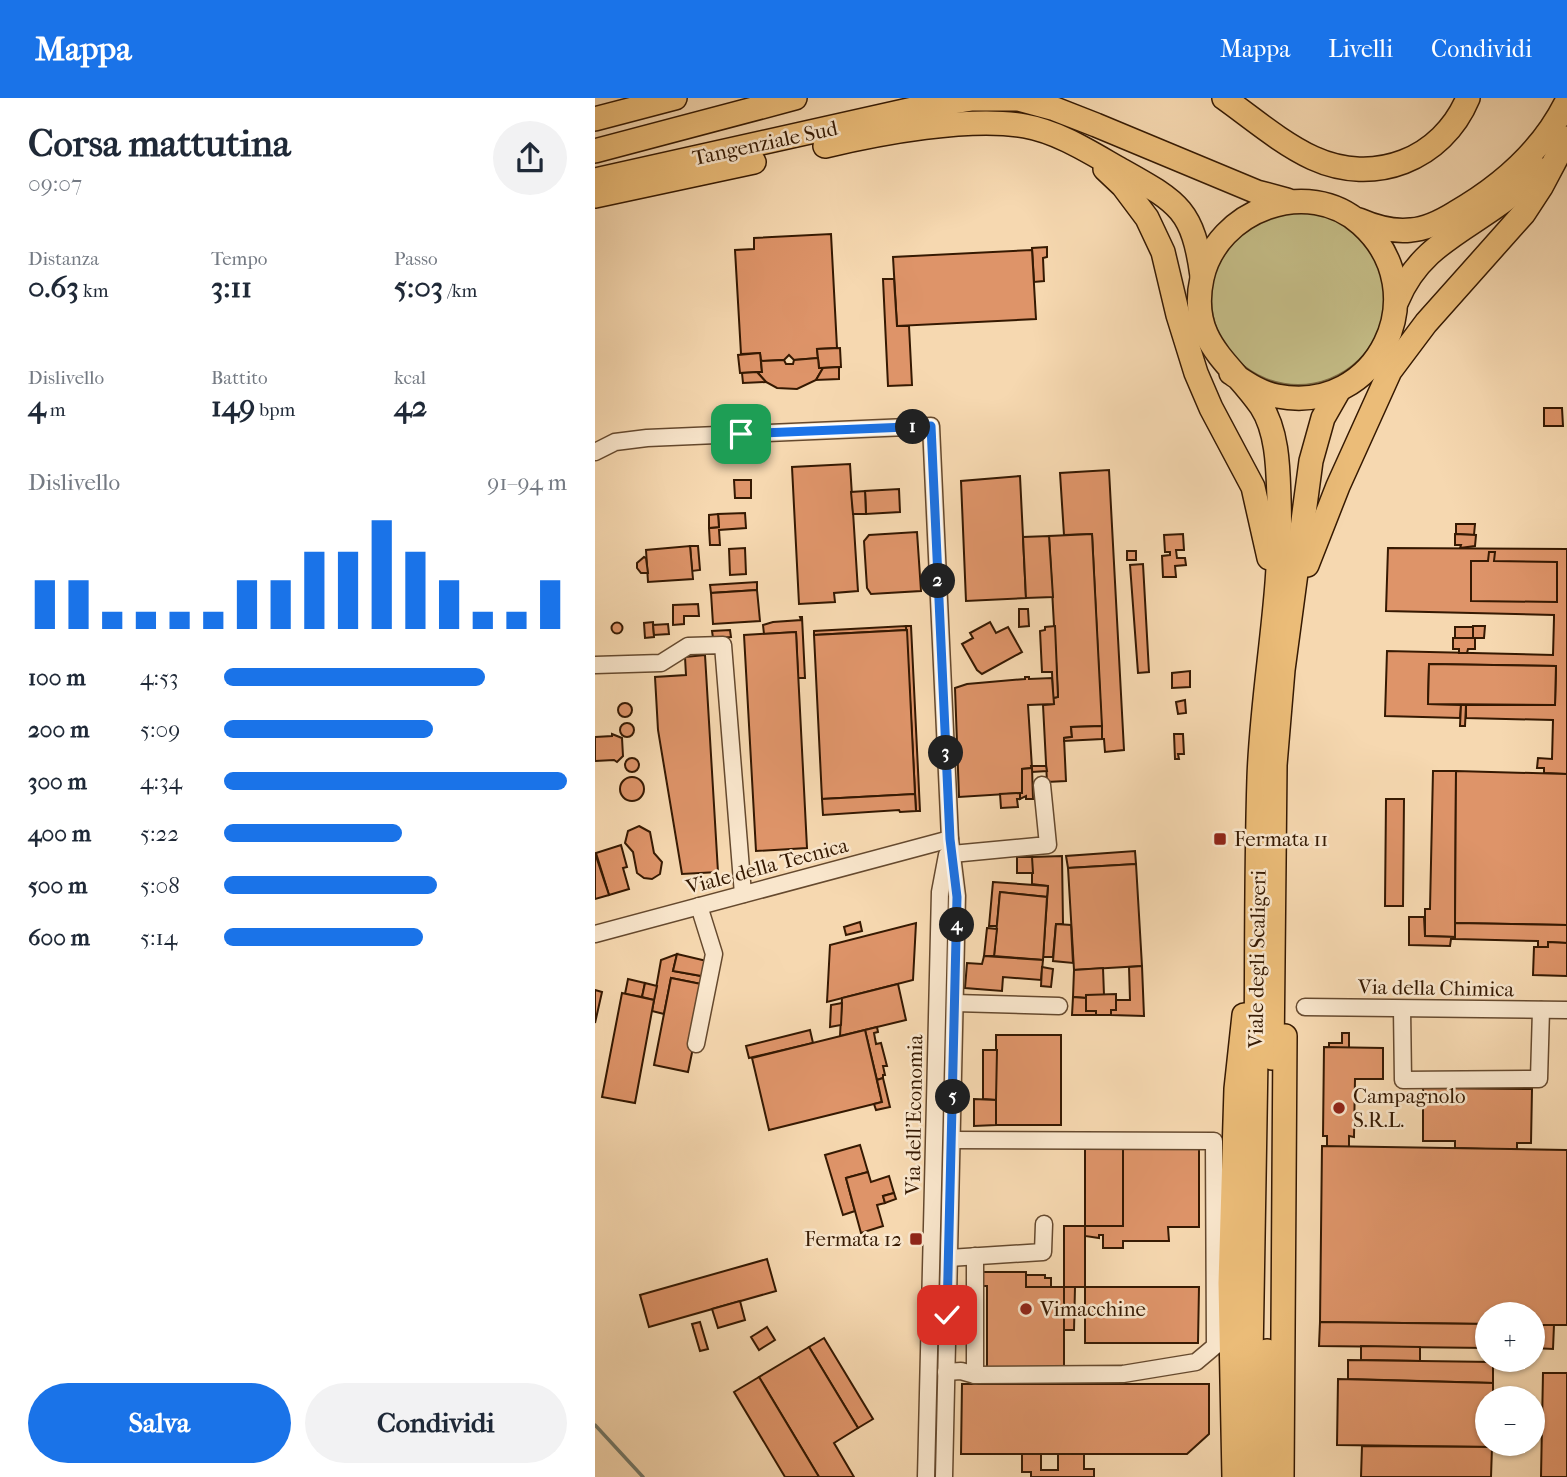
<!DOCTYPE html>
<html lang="it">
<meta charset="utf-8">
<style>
body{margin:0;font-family:"IM FELL French Canon",serif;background:#f2f2f3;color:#1f2937;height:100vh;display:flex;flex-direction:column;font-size:26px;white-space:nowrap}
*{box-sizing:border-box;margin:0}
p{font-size:23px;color:#747a83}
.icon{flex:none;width:38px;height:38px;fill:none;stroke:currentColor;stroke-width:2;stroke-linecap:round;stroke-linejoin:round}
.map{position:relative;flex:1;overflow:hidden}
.details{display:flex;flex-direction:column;background:#fff;width:595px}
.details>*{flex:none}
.controls{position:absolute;left:880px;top:1204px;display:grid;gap:14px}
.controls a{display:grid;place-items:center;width:70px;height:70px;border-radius:50%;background:#fff;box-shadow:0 2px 5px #0004;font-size:35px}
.pin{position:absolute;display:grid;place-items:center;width:60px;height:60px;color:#fff;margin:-30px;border-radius:14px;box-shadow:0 4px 10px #0006}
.km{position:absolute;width:35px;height:35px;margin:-18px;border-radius:50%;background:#222;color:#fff;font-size:19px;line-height:35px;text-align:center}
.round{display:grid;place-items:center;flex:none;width:74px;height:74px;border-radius:37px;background:#f2f2f3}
.head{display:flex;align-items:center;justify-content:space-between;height:119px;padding:0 28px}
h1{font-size:38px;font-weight:800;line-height:52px}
.stats{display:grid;grid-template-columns:repeat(3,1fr);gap:10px;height:119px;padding:7px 28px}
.stats div{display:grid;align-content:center}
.stats b{font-size:30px;font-weight:800}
.stats small{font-size:19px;font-weight:400}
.stats p{font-size:19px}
.chart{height:196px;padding:14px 28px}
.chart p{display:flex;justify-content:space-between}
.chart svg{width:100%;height:126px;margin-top:7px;stroke:#1a73e8;stroke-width:6}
.cta{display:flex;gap:14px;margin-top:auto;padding:14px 28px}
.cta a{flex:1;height:80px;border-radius:42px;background:#1a73e8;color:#fff;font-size:28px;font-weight:800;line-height:80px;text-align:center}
.cta a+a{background:#f2f2f3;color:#1f2937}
ul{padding:0 28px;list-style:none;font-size:23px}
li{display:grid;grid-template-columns:112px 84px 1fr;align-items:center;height:52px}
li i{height:18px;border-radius:9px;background:#1a73e8}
header{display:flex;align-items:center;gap:42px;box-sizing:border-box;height:98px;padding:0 35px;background:#1a73e8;color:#fff}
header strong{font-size:33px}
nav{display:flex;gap:38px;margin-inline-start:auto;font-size:24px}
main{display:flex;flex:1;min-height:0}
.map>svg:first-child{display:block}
.green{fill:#c4bc86;stroke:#7c6a44;stroke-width:2}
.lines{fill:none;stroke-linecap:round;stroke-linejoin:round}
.stream{stroke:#73796a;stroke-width:3.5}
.building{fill:#de9469;stroke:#351902;stroke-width:2}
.minor-casing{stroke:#65492e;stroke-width:19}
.highway-casing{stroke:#351902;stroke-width:26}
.minor{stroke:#f9e6cc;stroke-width:16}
.highway{stroke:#ebbc78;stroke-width:23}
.route-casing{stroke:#fff;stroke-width:14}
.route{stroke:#1a73e8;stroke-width:9}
.poi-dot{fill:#8f2418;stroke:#f9e6cc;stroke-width:2.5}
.labels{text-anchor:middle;stroke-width:5;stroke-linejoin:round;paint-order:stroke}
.street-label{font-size:21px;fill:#351902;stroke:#f9e6cc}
.poi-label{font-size:21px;fill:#351902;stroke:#f9e6cc;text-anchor:start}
</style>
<header>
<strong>Mappa</strong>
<nav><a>Mappa</a><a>Livelli</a><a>Condividi</a></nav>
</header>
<main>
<section class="details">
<div class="head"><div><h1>Corsa mattutina</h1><p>09:07</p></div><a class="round"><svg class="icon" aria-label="share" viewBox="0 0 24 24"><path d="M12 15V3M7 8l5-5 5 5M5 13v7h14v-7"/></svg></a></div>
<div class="stats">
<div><p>Distanza</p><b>0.63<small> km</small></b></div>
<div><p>Tempo</p><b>3:11</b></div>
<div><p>Passo</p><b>5:03<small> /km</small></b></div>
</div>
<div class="stats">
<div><p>Dislivello</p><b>4<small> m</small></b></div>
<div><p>Battito</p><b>149<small> bpm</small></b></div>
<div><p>kcal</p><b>42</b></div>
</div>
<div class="chart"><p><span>Dislivello</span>91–94 m</p>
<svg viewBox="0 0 160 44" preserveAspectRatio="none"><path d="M5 44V27M15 44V27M25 44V38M35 44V38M45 44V38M55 44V38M65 44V27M75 44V27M85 44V17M95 44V17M105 44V6M115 44V17M125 44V27M135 44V38M145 44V38M155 44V27"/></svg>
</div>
<ul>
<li><b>100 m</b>4:53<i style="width:76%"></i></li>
<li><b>200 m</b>5:09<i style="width:61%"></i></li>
<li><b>300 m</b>4:34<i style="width:100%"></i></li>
<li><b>400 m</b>5:22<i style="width:52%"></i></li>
<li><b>500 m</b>5:08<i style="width:62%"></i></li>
<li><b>600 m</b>5:14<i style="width:58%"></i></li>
</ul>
<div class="cta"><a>Salva</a><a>Condividi</a></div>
</section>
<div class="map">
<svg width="972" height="1379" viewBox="0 0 972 1379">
<rect width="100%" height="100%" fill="#f6d8b0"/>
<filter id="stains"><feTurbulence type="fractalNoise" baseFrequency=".00286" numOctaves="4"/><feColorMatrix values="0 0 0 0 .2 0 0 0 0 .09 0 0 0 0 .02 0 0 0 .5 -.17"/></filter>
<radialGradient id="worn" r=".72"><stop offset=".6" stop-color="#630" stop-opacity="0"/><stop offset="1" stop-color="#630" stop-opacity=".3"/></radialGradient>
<!-- green -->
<circle class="green" cx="703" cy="200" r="87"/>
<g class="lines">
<!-- stream -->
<polyline class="stream" points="0,1327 48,1379"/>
</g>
<!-- building -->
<g class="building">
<polygon points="236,136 242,250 222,251 223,260 199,262 194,257 189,262 166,263 165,255 146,256 140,152 159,151 159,140"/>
<polygon points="452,149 452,159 448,160 449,183 439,184 437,150"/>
<polygon points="437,152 441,221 302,228 298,159"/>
<polygon points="288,181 299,181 302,228 314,228 317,287 293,288"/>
<polygon points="245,250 246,269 224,270 222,251"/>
<polygon points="165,255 167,274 145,275 143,257"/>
<polygon points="223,260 224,270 228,270 221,282 202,291 182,290 171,284 162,274 167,274 166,263 189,262 191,266 198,266 199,262"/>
<polygon points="244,269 244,281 221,282 228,270"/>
<polygon points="162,274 171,284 148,285 147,275"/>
<polygon points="949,310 967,310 968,328 949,328"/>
<polygon points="255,366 263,493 239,495 240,504 204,506 197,369"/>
<polygon points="514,372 529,652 510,654 509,641 507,641 497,436 469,437 465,375"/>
<polygon points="425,378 431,500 371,503 366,383"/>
<polygon points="139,382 156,382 156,400 140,400"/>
<polygon points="304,391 305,414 271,416 270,393"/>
<polygon points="270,393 271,416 258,416 256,394"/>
<polygon points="150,415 151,430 124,432 125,447 115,447 114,430 124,429 123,416"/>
<polygon points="123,416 124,429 114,430 114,417"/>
<polygon points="861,426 880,426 879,437 861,436"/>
<polygon points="322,434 326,493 276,496 272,490 269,443 274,437"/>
<polygon points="497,436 507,628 476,629 477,639 469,640 471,683 452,684 448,607 459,606 458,600 463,599 454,438"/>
<polygon points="588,436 589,452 581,452 582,460 590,460 591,467 580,468 581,479 568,479 567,458 575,457 575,454 570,454 569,437"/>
<polygon points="860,436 881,437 880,448 865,450 866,447 860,447"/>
<polygon points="454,438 458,499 431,500 428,439"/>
<polygon points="95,448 103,448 105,472 97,473"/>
<polygon points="95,448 98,481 53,484 51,452"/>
<polygon points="150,450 151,476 135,477 134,451"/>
<polygon points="793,450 972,451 972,676 949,675 949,670 942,670 943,660 957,661 958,622 871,620 871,607 960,607 961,568 834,566 833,606 866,607 865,620 790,618 792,553 958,557 959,520 959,517 791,513"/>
<rect x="532" y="453" width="9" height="9"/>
<polygon points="894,454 900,454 899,463 962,464 962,504 876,503 876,463 893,463"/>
<polygon points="49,459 51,460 53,475 46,475 42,470 42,465"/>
<polygon points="548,466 554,574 543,575 535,467"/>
<polygon points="162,484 162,492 116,495 115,487"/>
<polygon points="162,492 165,523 118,526 116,495"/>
<polygon points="103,506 104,518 89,518 89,526 78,527 78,507"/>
<polygon points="424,511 433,511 434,528 424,529"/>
<polygon points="205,519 207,519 210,580 203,580 201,534 169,536 168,527 178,524 206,522"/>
<polygon points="58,524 59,539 50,540 49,525"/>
<polygon points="395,524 401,535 413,529 427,554 387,576 382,572 367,546 378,540 375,535"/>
<circle cx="22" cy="530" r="5.5"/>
<polygon points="73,526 74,536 59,537 58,527"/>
<polygon points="311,528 312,532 219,537 219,533"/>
<polygon points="311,528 316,528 325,713 321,713"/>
<polygon points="460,528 463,599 458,600 457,574 447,574 445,533 450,532 450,529"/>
<polygon points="878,528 890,528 889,540 878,540"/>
<rect x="860" y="529" width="18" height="11"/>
<polygon points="135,532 136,539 118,540 117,533"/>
<polygon points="312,532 320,696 227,701 219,537"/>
<polygon points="201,534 212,750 161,753 149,537"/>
<polygon points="858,540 880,540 880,551 873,551 872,555 864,555 864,551 858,551"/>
<polygon points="110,557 123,774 87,776 63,632 60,579 91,577 90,559"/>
<polygon points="834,566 961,568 960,607 833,606"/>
<polygon points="595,573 595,589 577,590 577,575"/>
<polygon points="430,579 434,579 434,581 457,580 459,606 433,607 437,670 427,671 427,695 364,699 360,590 372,586 430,581"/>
<polygon points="590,602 591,615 583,616 581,604"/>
<circle cx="30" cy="612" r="7"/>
<polygon points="866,607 871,607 870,628 865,628"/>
<circle cx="32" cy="632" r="7"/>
<polygon points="507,628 507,641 469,643 469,640 477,639 476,629"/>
<polygon points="17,636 27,640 28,658 22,664 19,662 0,663 0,639 17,638"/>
<polygon points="579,636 588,636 589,656 583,656 584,661 580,661"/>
<circle cx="37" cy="667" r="7"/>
<polygon points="436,668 451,668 452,673 437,674"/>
<polygon points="437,670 438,701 431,701 431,698 425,701 425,695 427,695 427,671"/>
<polygon points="838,673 861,673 860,839 830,838 830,811 835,811"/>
<polygon points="861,673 972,676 972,827 860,825"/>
<circle cx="37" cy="691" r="12"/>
<polygon points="425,695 425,701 422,701 423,709 406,710 405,696"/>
<polygon points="320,696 321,713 305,714 304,712 228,717 227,701"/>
<polygon points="791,701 809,701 808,808 790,808"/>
<polygon points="44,728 55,734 59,755 67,764 65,776 57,781 49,780 42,775 38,754 30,745 33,733"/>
<polygon points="26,747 32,769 28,770 34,791 14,797 1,755"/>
<polygon points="540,753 541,766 473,770 471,758"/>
<polygon points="0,755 14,797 0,801"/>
<polygon points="467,758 468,826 461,826 458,859 448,859 453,788 437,786 437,759"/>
<polygon points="422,759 437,759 438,775 422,775"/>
<polygon points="541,766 547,868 479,872 473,770"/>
<polygon points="398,784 453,788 452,799 405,794 402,828 394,828"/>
<polygon points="405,794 452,799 448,862 399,858"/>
<polygon points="814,819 829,819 830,838 860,839 860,841 856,841 855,848 814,847"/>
<polygon points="265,824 267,833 251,837 249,829"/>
<polygon points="321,825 318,882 232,904 235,847"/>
<polygon points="860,825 972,827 972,845 953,844 953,849 943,849 943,843 860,841"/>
<polygon points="461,826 476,827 478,865 458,863"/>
<polygon points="392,830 402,831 399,858 389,858"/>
<polygon points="953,844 972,845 972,878 938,877 939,849 953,849"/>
<polygon points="82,856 78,873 112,879 111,887 76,880 69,916 57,913 66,862"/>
<polygon points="82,856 116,864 112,879 78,873"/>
<polygon points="389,858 448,862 446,882 408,879 407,893 370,890 372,865 387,866"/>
<polygon points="547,868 549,918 516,917 516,912 521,912 521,902 535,902 534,869"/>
<polygon points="447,869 458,871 456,889 446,888"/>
<polygon points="508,870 509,897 491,897 491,900 478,899 479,872"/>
<polygon points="76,880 111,887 93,974 59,967"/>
<polygon points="33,881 50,885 47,899 30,896"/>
<polygon points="50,885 62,888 59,902 47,899"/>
<polygon points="303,886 311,922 245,938 247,900"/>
<polygon points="0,892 7,894 0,925"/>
<polygon points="27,895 59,902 40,1005 7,999"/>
<polygon points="521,896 521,912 516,912 516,917 501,917 501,913 491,913 491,897"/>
<polygon points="478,899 491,900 491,913 501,913 501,917 477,917"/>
<polygon points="247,905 246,927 235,929 236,907"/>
<polygon points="282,929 283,934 279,935 281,946 286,945 292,968 288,968 290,977 288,977 288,980 282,982 270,932"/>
<polygon points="215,932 218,945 154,960 151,948"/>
<polygon points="270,932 287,1004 174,1032 157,960"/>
<polygon points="747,935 754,935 754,950 734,950 734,945 747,945"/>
<rect x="401" y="937" width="65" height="90"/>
<polygon points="729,949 788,950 788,981 760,981 759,1039 754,1038 754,1049 732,1049 732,1038 728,1038"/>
<polygon points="388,952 402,952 401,1002 388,1001"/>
<polygon points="288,980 295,1009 281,1012 279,1006 287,1004 282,982"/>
<polygon points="828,990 937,991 936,1045 922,1045 922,1052 860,1050 860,1043 828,1043"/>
<polygon points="379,1001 401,1002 401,1027 379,1028"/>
<rect x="490" y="1045" width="38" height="83"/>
<polygon points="528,1045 604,1045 604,1129 573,1129 574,1143 528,1143 528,1150 508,1150 508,1137 504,1137 504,1140 490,1138 490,1128 528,1128"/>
<polygon points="265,1047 273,1074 251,1080 260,1113 248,1117 230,1057"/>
<polygon points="727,1048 972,1052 972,1227 938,1227 938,1216 892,1216 892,1226 725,1224"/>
<polygon points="273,1074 276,1084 294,1078 299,1095 288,1098 290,1105 282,1107 288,1128 266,1135 251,1080"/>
<polygon points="299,1095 301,1101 290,1105 288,1098"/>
<rect x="469" y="1128" width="21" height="61"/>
<polygon points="172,1161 181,1193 54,1229 45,1197"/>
<polygon points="387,1174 431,1174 431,1189 469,1189 469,1272 392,1272 392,1188 387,1188"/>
<polygon points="431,1177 450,1177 450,1180 456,1180 456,1189 431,1189"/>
<polygon points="469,1189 480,1189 479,1232 469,1232"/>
<polygon points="490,1189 604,1189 603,1245 490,1245"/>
<polygon points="145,1203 150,1222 123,1230 117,1211"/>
<polygon points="105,1224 113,1251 105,1253 97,1226"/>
<polygon points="725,1224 892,1226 892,1250 724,1248"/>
<polygon points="938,1227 959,1227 958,1251 938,1250"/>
<polygon points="172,1229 180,1242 164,1252 156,1239"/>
<polygon points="229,1240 278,1321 263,1330 214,1249"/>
<polygon points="766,1248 825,1249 825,1263 766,1262"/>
<polygon points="214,1249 263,1330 239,1345 259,1379 224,1379 164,1279"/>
<polygon points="753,1262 898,1264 898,1285 753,1281"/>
<polygon points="948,1275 972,1275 972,1379 946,1379"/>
<polygon points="164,1279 224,1379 190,1379 139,1294"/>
<polygon points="743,1281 898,1285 898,1300 892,1300 892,1346 897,1346 897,1349 742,1347"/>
<polygon points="367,1286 614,1286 614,1336 592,1356 366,1356"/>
<polygon points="767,1348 897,1349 896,1379 766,1379"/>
<polygon points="427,1356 446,1356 446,1372 463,1372 463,1356 489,1356 489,1371 499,1371 499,1379 436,1379 436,1374 427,1374"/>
</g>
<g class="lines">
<defs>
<g id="minor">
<polyline points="0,354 20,344 52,340 336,328 355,741 362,798 349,1379"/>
<polyline points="0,567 66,565 93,548 128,547 148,796"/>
<polyline points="357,756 453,747 447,687"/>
<polyline points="0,836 355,741"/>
<polyline points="360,905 464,908"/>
<polyline points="710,909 972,912"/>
<polyline points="807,911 808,982 944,981 946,912"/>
<polyline points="101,946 119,856 104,808"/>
<polyline points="357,1042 619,1043 620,1248 601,1264 528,1276 380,1277"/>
<polyline points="354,1160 448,1154 449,1126"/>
<polyline points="351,1274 366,1273 380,1277 380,1158"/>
<polyline points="331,1379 345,794 352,757"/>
</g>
<g id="highway">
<path d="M629 0C657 20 686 45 718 60 779 88 847 62 873 0"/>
<polyline points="0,21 80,0"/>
<path d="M230 48C285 35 375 18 430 28 464 34 496 55 526 72 583 104 598 111 607 178"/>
<polyline points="0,53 200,0"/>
<polyline points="510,71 528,88 552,120 568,154 583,217 601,275 616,310 658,389 674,460"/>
<polyline points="0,82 327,9 377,1 423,1 460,11 501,27 662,94 692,102"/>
<polyline points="0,98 159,64"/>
<path d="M764 122C780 129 798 134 816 132 832 131 847 123 860 115 907 88 948 52 972 3"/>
<path d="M802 203C823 151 865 135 907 104 920 95 932 83 943 71"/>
<path d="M636 275C651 285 665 295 682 298 783 318 842 194 766 126 713 78 622 112 607 180 593 244 636 264 666 308 683 334 683 372 684 401 688 495 667 587 664 680 661 773 662 867 661 960 660 1099 657 1239 654 1379"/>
<polyline points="712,467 743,388 795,273 831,225 929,115 946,89 972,40"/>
<polyline points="677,960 680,667 688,572 716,363 728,320 744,292"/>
<polyline points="639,1379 635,1185 641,991 649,917"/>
<polyline points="670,1379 672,1253"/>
<polyline points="687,1379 690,938"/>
</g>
</defs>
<!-- minor casing -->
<use href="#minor" class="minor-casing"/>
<!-- highway casing -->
<use href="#highway" class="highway-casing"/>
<!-- minor -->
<use href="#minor" class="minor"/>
<!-- highway -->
<use href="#highway" class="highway"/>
</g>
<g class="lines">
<defs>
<polyline id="route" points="146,336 336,328 355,741 362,799 352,1217"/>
</defs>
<!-- route casing -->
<use href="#route" class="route-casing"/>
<!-- route -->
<use href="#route" class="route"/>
</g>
<!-- markers -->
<g class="poi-dot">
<rect x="618" y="734" width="14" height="14" rx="3.5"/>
<circle cx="744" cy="1010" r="7"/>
<rect x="314" y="1134" width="14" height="14" rx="3.5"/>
<circle cx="431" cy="1211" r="7"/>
</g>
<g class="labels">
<!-- street labels -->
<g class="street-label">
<text transform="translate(170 45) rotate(-12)" y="7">Tangenziale Sud</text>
<text transform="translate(172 768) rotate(-15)" y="7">Viale della Tecnica</text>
<text transform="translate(662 861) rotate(-89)" y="7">Viale degli Scaligeri</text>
<text transform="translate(841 890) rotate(1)" y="7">Via della Chimica</text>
<text transform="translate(319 1017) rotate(-89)" y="7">Via dell'Economia</text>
</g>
<!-- poi labels -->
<g class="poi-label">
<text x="639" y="748">Fermata 11</text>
<text x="758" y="1005">Campagnolo<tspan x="758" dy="24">S.R.L.</tspan></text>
<text x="307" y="1148" text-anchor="end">Fermata 12</text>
<text x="445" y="1218">Vimacchine</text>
</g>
</g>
<rect width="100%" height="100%" filter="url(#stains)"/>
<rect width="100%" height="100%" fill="url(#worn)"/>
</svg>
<div class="controls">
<a>+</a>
<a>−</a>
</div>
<div class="pin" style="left:146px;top:336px;background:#1e9e55"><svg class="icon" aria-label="arrive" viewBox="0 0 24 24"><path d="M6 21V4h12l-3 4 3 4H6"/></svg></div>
<div class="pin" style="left:352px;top:1217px;background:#d93025"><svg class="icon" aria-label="check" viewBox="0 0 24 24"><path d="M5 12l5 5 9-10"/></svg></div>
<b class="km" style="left:318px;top:329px">1</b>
<b class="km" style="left:343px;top:483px">2</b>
<b class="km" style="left:351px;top:655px">3</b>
<b class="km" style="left:362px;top:827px">4</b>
<b class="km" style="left:358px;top:999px">5</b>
</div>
</main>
